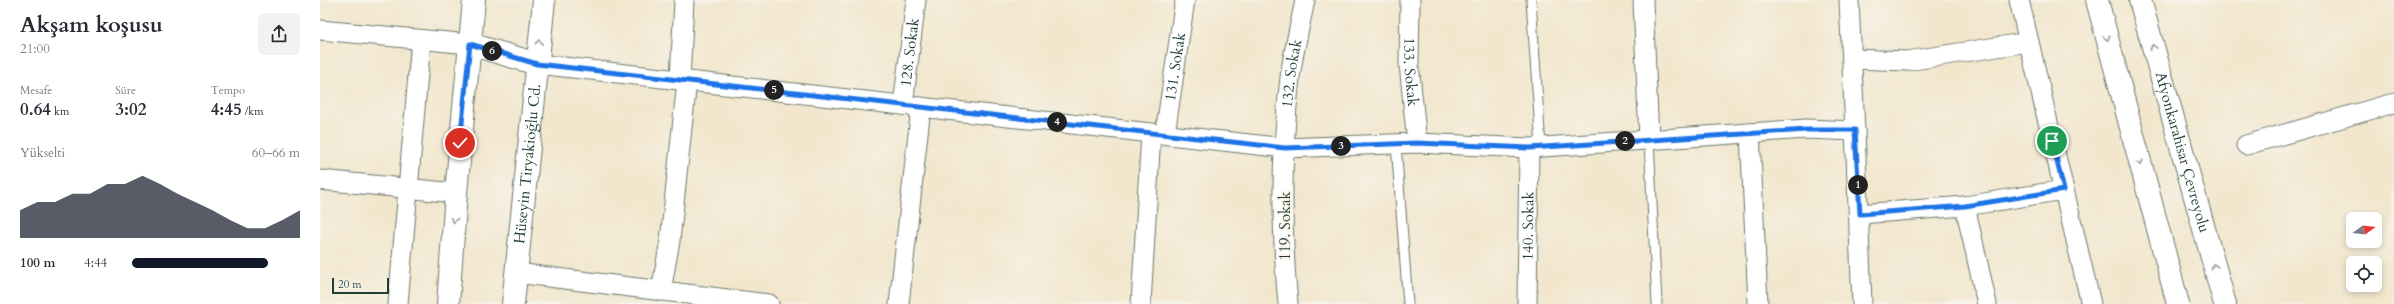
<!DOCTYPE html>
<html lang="tr">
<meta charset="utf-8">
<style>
body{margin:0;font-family:Cardo,serif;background:#f2f2f3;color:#2b2b33;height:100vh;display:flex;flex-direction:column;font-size:15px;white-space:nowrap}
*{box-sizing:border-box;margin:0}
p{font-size:13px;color:#7c7c81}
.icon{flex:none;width:22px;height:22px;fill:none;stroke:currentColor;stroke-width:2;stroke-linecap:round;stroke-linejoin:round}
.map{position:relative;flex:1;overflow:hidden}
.side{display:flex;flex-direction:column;background:#fff;width:320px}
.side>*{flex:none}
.needle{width:26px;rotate:75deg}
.fabs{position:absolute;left:2026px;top:212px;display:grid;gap:8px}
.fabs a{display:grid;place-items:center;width:36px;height:36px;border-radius:6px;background:#fff;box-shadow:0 2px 6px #0003;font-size:20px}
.scale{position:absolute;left:12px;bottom:10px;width:57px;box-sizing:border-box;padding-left:4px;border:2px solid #1f3d34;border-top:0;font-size:11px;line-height:14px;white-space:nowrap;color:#1f3d34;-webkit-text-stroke:3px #f7f3e8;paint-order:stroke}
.pin{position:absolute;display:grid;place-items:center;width:34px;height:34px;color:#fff;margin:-17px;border:2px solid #fff;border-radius:50%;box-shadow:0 1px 4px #0007}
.km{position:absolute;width:20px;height:20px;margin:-10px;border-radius:50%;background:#222;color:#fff;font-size:11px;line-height:20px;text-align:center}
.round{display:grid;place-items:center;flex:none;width:42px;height:42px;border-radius:6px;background:#f2f2f3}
.headline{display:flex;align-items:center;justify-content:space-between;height:68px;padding:0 20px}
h1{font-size:22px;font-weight:800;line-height:30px}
.figures{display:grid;grid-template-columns:repeat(3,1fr);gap:6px;height:68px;padding:4px 20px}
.figures div{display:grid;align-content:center}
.figures b{font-size:17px;font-weight:800}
.figures small{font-size:11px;font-weight:400}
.figures p{font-size:11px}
.chart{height:112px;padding:8px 20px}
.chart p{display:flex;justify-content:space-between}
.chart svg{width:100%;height:72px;margin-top:4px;fill:#111827;opacity:.7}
ul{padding:0 20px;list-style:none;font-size:13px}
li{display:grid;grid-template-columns:64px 48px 1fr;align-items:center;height:30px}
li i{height:10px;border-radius:5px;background:#111827}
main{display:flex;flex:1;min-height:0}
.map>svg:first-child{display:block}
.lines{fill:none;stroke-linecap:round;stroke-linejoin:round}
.lane-casing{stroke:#69786a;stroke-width:11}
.street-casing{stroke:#69786a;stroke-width:21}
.secondary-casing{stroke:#69786a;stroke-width:24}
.highway-casing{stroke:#69786a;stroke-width:24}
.lane{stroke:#fff;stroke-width:9}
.street{stroke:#fff;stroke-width:19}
.secondary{stroke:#fff;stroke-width:22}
.highway{stroke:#fff;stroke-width:22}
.oneway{stroke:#8f9e9a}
.route-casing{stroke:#fff;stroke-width:8}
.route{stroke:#1a73e8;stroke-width:5}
.labels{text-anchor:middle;stroke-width:3;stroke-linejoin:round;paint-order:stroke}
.street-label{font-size:15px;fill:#1f3d34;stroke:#f7f3e8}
</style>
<main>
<section class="side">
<div class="headline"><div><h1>Akşam koşusu</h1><p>21:00</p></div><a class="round"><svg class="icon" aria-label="share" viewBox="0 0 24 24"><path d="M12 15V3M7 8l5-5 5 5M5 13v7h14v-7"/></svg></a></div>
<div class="figures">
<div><p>Mesafe</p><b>0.64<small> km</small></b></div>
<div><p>Süre</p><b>3:02</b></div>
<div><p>Tempo</p><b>4:45<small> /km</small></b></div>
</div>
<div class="chart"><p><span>Yükselti</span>60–66 m</p>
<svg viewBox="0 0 160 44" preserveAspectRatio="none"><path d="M0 44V27L10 22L20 22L30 17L40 17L50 11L60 11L70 6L80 11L90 17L100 22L110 27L120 33L130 38L140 38L150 33L160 27V44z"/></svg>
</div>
<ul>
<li><b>100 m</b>4:44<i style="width:81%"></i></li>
</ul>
</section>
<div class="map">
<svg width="2074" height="304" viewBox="0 0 2074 304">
<rect width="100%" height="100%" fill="#f7f3e8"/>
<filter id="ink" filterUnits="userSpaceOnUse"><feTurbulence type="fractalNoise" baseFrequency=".025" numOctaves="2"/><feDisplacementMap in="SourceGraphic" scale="8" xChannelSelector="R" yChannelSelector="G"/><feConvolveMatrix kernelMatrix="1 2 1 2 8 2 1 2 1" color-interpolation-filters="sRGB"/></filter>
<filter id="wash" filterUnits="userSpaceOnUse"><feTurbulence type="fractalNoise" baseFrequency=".012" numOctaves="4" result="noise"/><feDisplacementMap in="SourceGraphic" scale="16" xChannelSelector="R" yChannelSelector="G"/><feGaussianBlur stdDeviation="0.9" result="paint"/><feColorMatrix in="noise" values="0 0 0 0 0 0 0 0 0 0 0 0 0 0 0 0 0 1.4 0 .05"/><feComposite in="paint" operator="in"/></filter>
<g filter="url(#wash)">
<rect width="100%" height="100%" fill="#f2e6cd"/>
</g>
<g filter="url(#ink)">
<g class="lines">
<defs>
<g id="lane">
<polyline points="1211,0 1221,147"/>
<polyline points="1329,140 1337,304"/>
<polyline points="1076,144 1088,304"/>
</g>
<g id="street">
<path id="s1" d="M1090 0 1089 64 1097 143"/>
<polyline points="1323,0 1329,140"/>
<polyline points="1529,0 1535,131"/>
<polyline points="0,30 150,44"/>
<polyline points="1709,42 1771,304"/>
<polyline points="1533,59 1587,61 1709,42 1699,0"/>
<polyline points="217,64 965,148 1097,143 1209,148 1486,129 1535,131 1542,304"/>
<polyline points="360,80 364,0"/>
<path id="s2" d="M583 105 596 0"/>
<polyline points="1430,133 1438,304"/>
<path id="s3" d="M845 134 865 0"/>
<polyline points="1926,145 2074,103"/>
<polyline points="0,180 136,193"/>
<polyline points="1645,206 1667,304"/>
<polyline points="1540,214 1645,206 1744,190"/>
<polyline points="196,273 449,304"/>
<polyline points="341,291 350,241 367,81"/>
<polyline points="78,304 101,40"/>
<polyline points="579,304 601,107"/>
<polyline points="821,304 831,133"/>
<path id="s4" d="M968 304C961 230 961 152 970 78 973 52 980 26 985 0"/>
<path id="s5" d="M1207 304 1209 148"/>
</g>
<g id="secondary">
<polyline points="150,44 217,64"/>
<polyline points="128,304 136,193 154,0"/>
<path id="s6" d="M193 304 224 0"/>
</g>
<g id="highway">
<polyline points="1777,0 1858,304"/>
<path id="s7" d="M1820 0 1905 304"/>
</g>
</defs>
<!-- lane casing -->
<use href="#lane" class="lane-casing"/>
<!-- street casing -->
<use href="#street" class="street-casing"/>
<!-- secondary casing -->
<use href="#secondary" class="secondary-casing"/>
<!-- highway casing -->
<use href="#highway" class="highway-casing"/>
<!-- lane -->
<use href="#lane" class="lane"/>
<!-- street -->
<use href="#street" class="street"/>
<!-- secondary -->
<use href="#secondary" class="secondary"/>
<!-- highway -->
<use href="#highway" class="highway"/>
</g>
<!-- one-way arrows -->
<defs><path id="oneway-chevron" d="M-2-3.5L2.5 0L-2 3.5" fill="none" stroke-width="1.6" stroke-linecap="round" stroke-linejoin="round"/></defs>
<g class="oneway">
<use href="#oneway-chevron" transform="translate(1787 38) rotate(75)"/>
<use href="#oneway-chevron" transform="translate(219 42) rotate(-84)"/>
<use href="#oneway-chevron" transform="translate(1833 47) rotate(-105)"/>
<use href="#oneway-chevron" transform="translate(1820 163) rotate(75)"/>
<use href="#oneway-chevron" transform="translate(134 220) rotate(94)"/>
<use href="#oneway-chevron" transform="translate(1894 266) rotate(-105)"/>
</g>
</g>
<g class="lines" filter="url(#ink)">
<defs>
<polyline id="route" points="140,143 150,44 217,64 965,148 1097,143 1209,148 1486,130 1535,130 1540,214 1645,206 1744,190 1732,141"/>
</defs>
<!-- route casing -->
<use href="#route" class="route-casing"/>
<!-- route -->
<use href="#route" class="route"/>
</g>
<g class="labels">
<!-- street labels -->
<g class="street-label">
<text dy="5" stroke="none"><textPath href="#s2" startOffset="53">128. Sokak</textPath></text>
<text dy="5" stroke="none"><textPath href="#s3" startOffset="68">131. Sokak</textPath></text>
<text dy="5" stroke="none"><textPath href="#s1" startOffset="72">133. Sokak</textPath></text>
<text dy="5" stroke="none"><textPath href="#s4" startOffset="231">132. Sokak</textPath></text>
<text dy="5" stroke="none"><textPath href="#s7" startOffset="158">Afyonkarahisar Çevreyolu</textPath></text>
<text dy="5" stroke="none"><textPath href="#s6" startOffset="141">Hüseyin Tiryakioğlu Cd.</textPath></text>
<text transform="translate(965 226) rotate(-90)" y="5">119. Sokak</text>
<text dy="5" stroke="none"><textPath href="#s5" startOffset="78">140. Sokak</textPath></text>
</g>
</g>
</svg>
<div class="fabs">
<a><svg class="needle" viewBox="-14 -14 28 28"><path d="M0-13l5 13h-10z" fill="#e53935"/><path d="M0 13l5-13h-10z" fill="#7c7c81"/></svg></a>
<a><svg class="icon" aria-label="locate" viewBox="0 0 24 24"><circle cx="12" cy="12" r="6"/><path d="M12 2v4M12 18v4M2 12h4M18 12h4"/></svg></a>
</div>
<div class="scale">20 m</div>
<div class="pin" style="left:1732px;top:141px;background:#1e9e55"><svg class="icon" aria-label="arrive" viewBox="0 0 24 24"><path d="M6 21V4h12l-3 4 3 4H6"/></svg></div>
<div class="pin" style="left:140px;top:143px;background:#d93025"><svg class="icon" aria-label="check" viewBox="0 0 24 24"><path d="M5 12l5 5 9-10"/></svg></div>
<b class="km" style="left:1538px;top:185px">1</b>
<b class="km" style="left:1305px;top:141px">2</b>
<b class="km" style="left:1021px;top:146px">3</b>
<b class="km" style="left:737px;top:122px">4</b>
<b class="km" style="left:454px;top:90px">5</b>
<b class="km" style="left:172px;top:51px">6</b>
</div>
</main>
